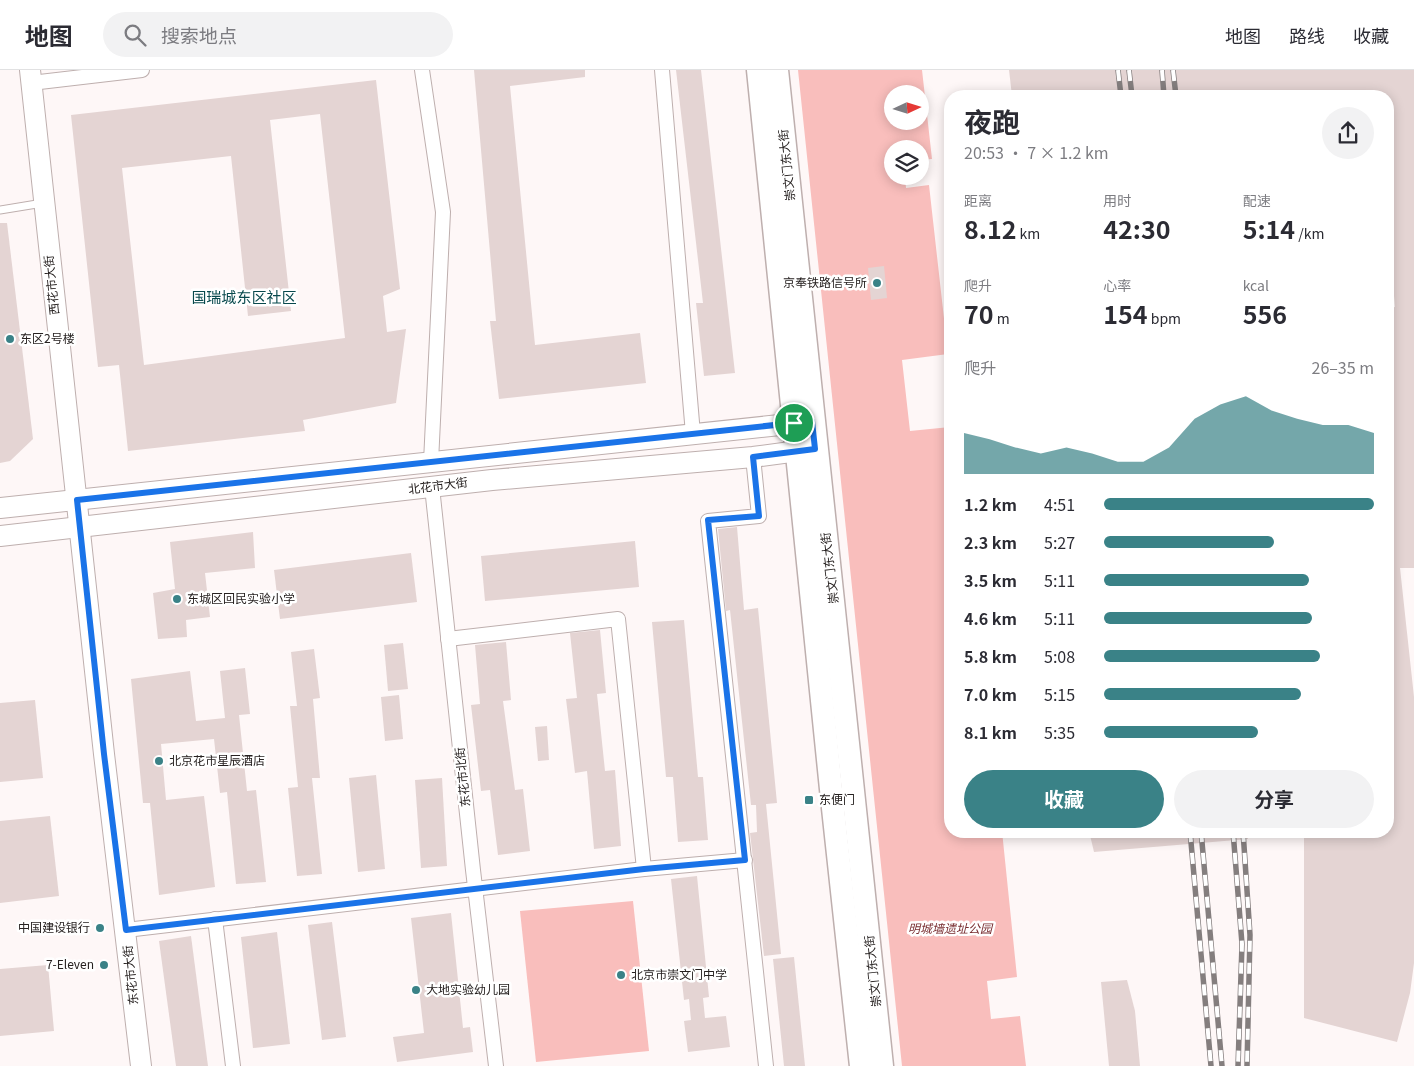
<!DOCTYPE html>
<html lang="zh">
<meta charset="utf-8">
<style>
body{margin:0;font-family:Georgia,"Noto Sans SC",serif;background:#f2f2f3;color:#2b2b33;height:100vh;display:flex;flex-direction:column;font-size:19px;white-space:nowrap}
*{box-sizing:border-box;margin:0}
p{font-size:16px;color:#7c7c81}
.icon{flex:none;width:28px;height:28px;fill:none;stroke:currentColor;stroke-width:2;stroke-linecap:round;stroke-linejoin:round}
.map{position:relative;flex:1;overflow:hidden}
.panel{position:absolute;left:944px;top:20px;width:450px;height:748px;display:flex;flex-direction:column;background:#fff;border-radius:20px;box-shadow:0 2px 12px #0003}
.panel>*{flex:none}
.needle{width:32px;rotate:86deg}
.fabs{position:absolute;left:884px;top:15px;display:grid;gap:10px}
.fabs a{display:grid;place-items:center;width:45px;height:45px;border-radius:50%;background:#fff;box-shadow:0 2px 12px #0003;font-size:25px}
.pin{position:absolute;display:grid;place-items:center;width:42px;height:42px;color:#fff;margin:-21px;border:2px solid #fff;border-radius:50%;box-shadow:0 1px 5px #0007}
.round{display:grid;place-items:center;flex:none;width:52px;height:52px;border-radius:26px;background:#f2f2f3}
.headline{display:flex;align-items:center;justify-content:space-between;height:85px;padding:0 20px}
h1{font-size:28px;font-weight:700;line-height:38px}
.stats{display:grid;grid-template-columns:repeat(3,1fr);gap:8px;height:85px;padding:5px 20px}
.stats div{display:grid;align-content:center}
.stats b{font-size:25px;font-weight:700}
.stats small{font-size:14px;font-weight:400}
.stats p{font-size:14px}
.chart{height:140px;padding:10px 20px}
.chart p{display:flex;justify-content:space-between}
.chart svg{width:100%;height:90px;margin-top:5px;fill:#3a8287;opacity:.7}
.action{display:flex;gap:10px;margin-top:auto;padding:10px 20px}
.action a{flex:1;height:58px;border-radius:30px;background:#3a8287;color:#fff;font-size:20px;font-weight:700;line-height:58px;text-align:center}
.action a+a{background:#f2f2f3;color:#2b2b33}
ul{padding:0 20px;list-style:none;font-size:16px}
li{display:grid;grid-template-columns:80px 60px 1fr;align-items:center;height:38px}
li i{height:12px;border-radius:6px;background:#3a8287}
header{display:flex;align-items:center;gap:30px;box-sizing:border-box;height:70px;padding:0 25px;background:#fff;border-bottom:1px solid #e1e1e2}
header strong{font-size:24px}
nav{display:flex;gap:28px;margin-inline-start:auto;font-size:18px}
.search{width:350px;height:45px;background:#f2f2f3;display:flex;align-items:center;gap:12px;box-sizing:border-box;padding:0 18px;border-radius:28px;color:#7c7c81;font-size:19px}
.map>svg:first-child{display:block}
.green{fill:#f9bebc;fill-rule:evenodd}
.building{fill:#e4d4d3;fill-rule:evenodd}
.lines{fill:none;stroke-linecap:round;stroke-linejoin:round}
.lane-casing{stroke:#beafae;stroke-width:9}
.street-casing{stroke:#beafae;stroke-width:16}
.secondary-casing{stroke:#beafae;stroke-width:22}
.primary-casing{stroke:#beafae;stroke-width:25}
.lane{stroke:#fff;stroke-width:7}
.street{stroke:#fff;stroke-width:14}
.secondary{stroke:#fff;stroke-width:20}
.primary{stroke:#fff;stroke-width:22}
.rail-casing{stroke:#847e7e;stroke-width:5.5}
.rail{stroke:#fff;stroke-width:4;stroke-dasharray:11;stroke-linecap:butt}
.route-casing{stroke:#fff;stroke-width:10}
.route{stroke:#1a73e8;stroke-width:6}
.poi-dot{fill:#3a8287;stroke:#fff;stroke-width:2}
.labels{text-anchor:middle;stroke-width:5;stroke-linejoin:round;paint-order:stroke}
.street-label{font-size:12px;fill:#262120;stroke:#fff}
.poi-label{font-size:12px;fill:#262120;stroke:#fff;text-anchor:start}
.park-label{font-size:12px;font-style:italic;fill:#782c2f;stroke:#fff}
.quarter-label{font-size:15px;fill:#08494d;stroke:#fff}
</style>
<header>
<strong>地图</strong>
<div class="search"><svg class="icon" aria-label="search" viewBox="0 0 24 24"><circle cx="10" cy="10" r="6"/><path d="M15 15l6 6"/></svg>搜索地点</div>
<nav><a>地图</a><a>路线</a><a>收藏</a></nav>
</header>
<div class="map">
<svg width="1414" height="996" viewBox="0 0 1414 996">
<rect width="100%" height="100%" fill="#fef7f7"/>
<!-- green -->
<g class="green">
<path d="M798 0H922L932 89 920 90V79H892V106H905L906 118 929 115 948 284 902 290 910 361 950 357V520L945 521 950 559V761H1002L1017 907 987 911 991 949 1020 946 1026 996H902ZM892 24H920V51H892Z"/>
<polygon points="633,831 649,981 536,992 520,841"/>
</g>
<!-- building -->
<g class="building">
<polygon points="474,0 585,0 585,7 510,16 535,275 640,263 646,313 499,329 490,251 496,251"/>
<polygon points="676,0 701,0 735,303 704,306 696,233 703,233"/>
<polygon points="1009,0 1414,0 1414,498 1400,498 1414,627 1414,893 1410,923 1397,972 1304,948 1304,761 1388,761 1388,238 1395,237 1388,158 1388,26 1012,26"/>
<path d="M376 10 400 219 383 226 387 262 406 259 396 333 303 350 305 361 128 381 119 295 98 297 71 45ZM320 44 345 268 144 295 122 98 231 86 248 246 291 241 270 50Z"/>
<polygon points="0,153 7,153 33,369 10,391 0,393"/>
<polygon points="884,196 887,228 871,230 868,198"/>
<polygon points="737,457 744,540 758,538 777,733 766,734 781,884 764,886 750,763 757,762 756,735 751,735 730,540 726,541 718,459"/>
<polygon points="253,462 255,498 205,503 210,547 186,550 187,567 158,569 153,523 175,519 170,472"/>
<polygon points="635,471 639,517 485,531 481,486"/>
<polygon points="411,483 417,532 280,549 274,500"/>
<polygon points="684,550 698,707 703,707 708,770 678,772 673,707 666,707 652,552"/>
<polygon points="600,560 606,623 597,624 605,701 615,700 621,776 594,779 587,701 575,703 566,629 577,628 570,563"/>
<polygon points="506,572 511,630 503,631 515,720 523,719 530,781 498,785 490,720 481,721 471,635 480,634 475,575"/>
<polygon points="403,573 408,619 388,621 384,575"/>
<polygon points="314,579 320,628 313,629 320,708 312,708 322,804 297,806 288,718 298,717 290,636 297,636 291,582"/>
<polygon points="245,598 250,644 239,645 247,721 256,720 266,812 236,814 227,722 220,723 214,669 161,674 166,730 204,726 215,817 159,825 150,733 143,733 131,609 190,601 196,651 225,648 220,601"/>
<polygon points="399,625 403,669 385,671 381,627"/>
<polygon points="35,630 43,708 0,712 0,633"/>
<polygon points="547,656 549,690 538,691 535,657"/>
<polygon points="376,705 385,799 358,802 349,708"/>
<polygon points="442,708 447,796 421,798 415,710"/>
<polygon points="50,746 59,826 0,833 0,751"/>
<polygon points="1089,761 1248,761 1248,769 1094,782"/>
<polygon points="697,806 709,927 703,928 705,948 726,946 730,977 688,982 684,951 691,950 689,929 684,930 671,809"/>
<polygon points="451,843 463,958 470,957 473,982 397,992 393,967 424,963 411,848"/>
<polygon points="332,852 346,967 322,970 308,855"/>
<polygon points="277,862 290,974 253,978 241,867"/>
<polygon points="191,866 208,996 176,996 159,871"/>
<polygon points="794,887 805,996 784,996 773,889"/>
<polygon points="48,895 54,961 0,966 0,899"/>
<polygon points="1127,910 1135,941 1140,996 1109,996 1101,912"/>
</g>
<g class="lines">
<defs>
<polyline id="lane" points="0,140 43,133"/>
<g id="street">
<polyline points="422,0 443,142 431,392"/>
<polyline points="662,0 693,364"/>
<polyline points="31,13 142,0"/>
<polyline points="753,387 759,446 708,451 766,996"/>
<polyline points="432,417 473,800 496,996"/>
<polyline points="448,569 618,549 644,799"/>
<polyline points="215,849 233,996"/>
<polyline points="126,860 644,799 745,790"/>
</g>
<g id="secondary">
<polyline points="30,0 104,684 141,996"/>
<polyline points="0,438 808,352"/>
<polyline points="0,466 492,410 753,387 813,379"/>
</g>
<g id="primary">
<polyline points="758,0 832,729 861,996"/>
<path d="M777 0C811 332 848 664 882 996"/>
</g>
</defs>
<!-- lane casing -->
<use href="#lane" class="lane-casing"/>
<!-- street casing -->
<use href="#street" class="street-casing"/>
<!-- secondary casing -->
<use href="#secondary" class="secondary-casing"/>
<!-- primary casing -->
<use href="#primary" class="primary-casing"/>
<!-- lane -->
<use href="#lane" class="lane"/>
<!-- street -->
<use href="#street" class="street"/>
<!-- secondary -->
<use href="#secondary" class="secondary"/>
<!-- primary -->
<use href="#primary" class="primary"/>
<defs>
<g id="rail">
<polyline points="1118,0 1121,26"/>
<polyline points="1129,0 1132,26"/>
<polyline points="1162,0 1164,26"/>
<polyline points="1173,0 1176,26"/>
<polyline points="1190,761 1211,996"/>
<polyline points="1201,761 1222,996"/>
<polyline points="1233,761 1242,874 1238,996"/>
<polyline points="1243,761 1250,865 1247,996"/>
</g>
</defs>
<!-- rail casing -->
<use href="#rail" class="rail-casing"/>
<!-- rail -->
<use href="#rail" class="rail"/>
</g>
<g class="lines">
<defs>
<polygon id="route" points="812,351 815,379 753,387 759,446 708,450 745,790 644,799 126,860 104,684 77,430"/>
</defs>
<!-- route casing -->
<use href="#route" class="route-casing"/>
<!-- route -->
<use href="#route" class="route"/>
</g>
<!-- markers -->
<g class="poi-dot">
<circle cx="877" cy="213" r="5"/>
<circle cx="10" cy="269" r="5"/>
<circle cx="177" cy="529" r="5"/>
<circle cx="159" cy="691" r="5"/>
<rect x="804" y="725" width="10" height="10" rx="2.5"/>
<circle cx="100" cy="858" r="5"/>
<circle cx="104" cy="895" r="5"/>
<circle cx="621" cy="905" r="5"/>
<circle cx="416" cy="920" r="5"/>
</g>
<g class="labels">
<!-- street labels -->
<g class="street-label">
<text transform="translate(787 95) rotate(-96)" y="4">崇文门东大街</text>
<text transform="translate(52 215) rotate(-96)" y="4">西花市大街</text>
<text transform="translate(438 416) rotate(-7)" y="4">北花市大街</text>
<text transform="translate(830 498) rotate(-97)" y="4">崇文门东大街</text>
<text transform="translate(463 707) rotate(-96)" y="4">东花市北街</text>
<text transform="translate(873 901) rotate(-96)" y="4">崇文门东大街</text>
<text transform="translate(131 905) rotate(-96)" y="4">东花市大街</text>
</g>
<!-- poi labels -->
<g class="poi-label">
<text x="867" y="217" text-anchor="end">京奉铁路信号所</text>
<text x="20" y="273">东区2号楼</text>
<text x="187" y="533">东城区回民实验小学</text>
<text x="169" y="695">北京花市星辰酒店</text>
<text x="819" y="734">东便门</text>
<text x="90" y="862" text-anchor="end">中国建设银行</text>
<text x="94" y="899" text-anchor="end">7-Eleven</text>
<text x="631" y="909">北京市崇文门中学</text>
<text x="426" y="924">大地实验幼儿园</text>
</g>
<!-- park labels -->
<g class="park-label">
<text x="950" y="863">明城墙遗址公园</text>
</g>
<!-- quarter labels -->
<g class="quarter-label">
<text x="244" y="233">国瑞城东区社区</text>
</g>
</g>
</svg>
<div class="fabs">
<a><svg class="needle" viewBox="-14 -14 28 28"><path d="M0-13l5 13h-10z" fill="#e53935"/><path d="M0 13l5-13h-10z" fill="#7c7c81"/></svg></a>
<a><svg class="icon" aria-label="layers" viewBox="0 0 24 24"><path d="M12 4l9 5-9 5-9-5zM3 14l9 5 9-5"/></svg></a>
</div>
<div class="pin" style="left:794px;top:353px;background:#1e9e55"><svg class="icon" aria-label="arrive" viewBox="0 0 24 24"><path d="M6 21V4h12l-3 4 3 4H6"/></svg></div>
<section class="panel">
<div class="headline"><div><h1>夜跑</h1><p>20:53 · 7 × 1.2 km</p></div><a class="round"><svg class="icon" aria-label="share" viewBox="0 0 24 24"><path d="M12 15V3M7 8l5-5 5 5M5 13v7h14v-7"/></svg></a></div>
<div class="stats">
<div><p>距离</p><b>8.12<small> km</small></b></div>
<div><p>用时</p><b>42:30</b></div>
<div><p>配速</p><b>5:14<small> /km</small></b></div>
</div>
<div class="stats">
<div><p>爬升</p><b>70<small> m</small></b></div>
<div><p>心率</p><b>154<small> bpm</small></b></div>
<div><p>kcal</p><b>556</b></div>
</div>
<div class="chart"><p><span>爬升</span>26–35 m</p>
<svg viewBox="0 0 160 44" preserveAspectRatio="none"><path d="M0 44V24L10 27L20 31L30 34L40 31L50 34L60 38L70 38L80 31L90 17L100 10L110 6L120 13L130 17L140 20L150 20L160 24V44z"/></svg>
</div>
<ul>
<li><b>1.2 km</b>4:51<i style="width:100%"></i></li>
<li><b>2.3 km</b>5:27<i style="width:63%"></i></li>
<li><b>3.5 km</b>5:11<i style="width:76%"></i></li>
<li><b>4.6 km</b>5:11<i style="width:77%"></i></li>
<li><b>5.8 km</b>5:08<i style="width:80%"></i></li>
<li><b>7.0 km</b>5:15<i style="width:73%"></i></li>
<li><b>8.1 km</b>5:35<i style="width:57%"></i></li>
</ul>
<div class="action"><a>收藏</a><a>分享</a></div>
</section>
</div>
